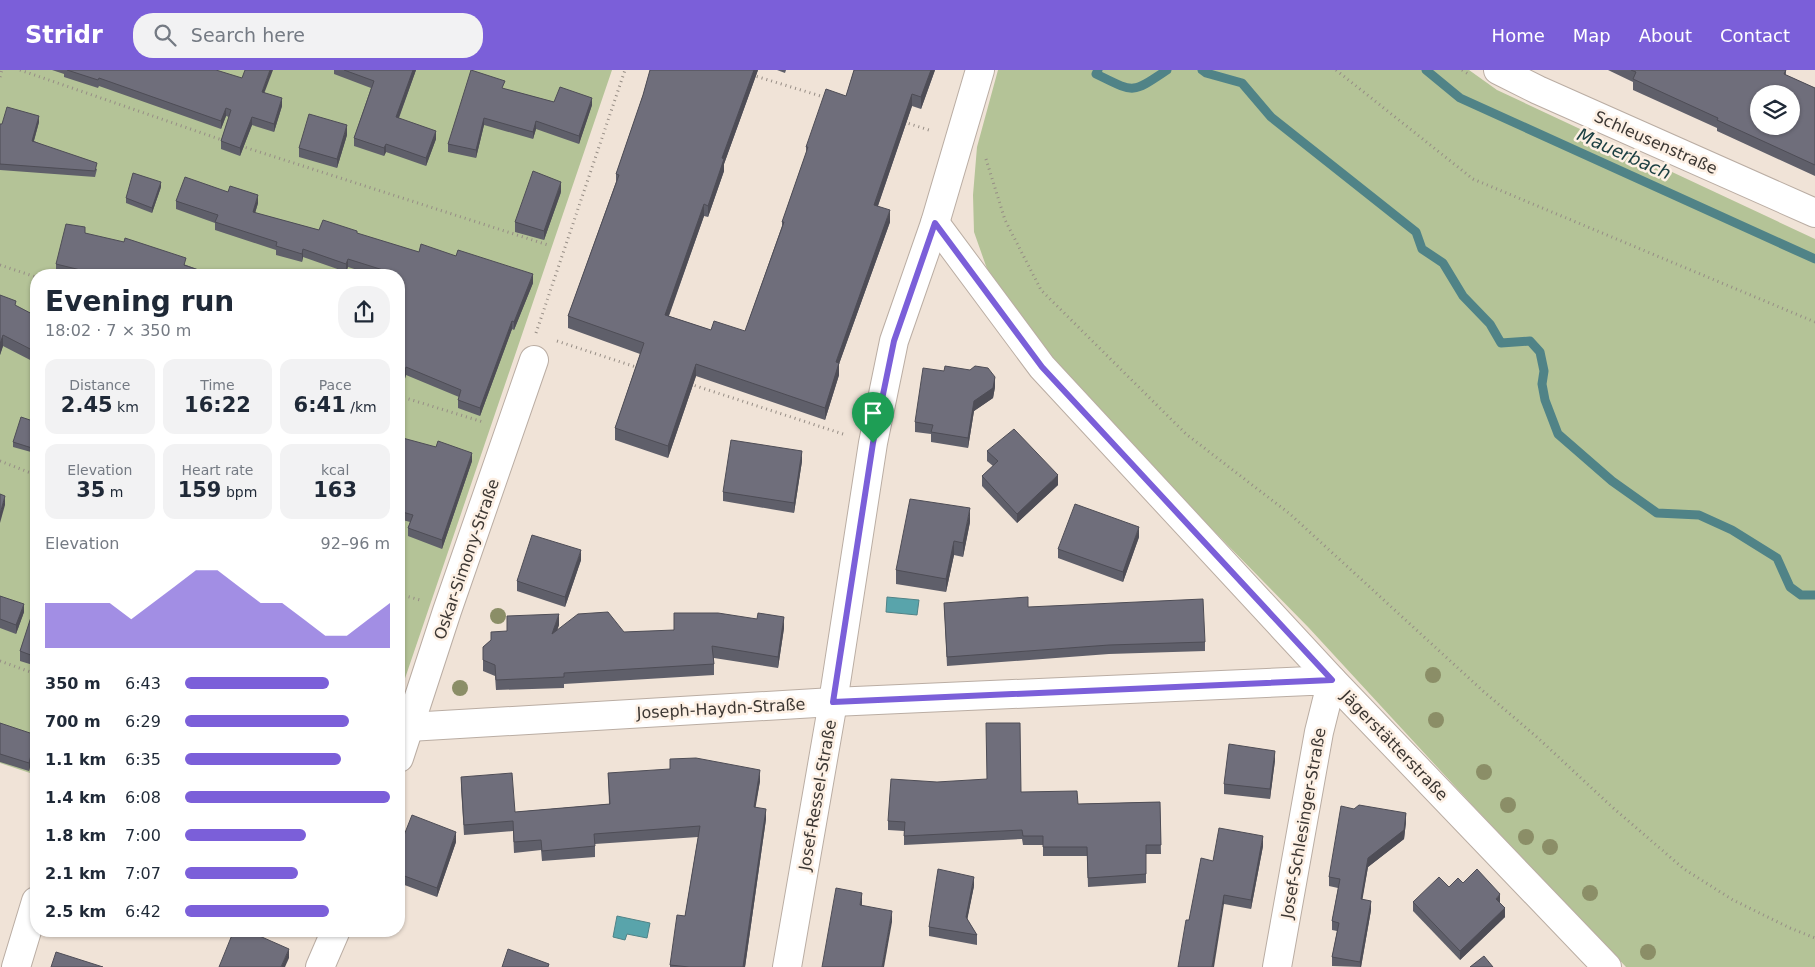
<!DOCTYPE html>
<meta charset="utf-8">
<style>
body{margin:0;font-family:"DejaVu Sans",sans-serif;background:#f2f2f3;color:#1f2937;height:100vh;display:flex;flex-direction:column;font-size:19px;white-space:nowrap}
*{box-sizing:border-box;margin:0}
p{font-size:16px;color:#747a83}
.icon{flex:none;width:28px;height:28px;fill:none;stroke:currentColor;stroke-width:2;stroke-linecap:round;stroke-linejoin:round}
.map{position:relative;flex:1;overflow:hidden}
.drawer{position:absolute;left:30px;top:199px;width:375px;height:668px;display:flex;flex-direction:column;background:#fff;border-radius:20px;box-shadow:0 1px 4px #0004}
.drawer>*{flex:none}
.tools{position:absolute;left:1750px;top:15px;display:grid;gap:10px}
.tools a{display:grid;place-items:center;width:50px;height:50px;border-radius:50%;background:#fff;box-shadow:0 1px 4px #0004;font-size:25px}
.pin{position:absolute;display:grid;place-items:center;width:42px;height:42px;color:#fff;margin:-51px -21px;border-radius:50% 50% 50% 0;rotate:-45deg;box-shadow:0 0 5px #0007}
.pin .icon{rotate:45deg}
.round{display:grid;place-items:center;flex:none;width:52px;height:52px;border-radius:20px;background:#f2f2f3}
.overview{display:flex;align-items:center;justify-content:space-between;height:85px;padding:0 15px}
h1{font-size:28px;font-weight:800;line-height:38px}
.figures{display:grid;grid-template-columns:repeat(3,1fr);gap:8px;height:85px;padding:5px 15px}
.figures div{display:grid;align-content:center;border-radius:12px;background:#f2f2f3;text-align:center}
.figures b{font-size:21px;font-weight:800}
.figures small{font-size:14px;font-weight:400}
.figures p{font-size:14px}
.chart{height:140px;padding:10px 15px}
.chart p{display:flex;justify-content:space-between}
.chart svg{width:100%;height:90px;margin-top:5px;fill:#7b5fd9;opacity:.7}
ul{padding:0 15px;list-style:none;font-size:16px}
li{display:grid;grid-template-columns:80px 60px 1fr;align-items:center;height:38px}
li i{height:12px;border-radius:6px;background:#7b5fd9}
header{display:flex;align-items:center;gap:30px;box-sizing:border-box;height:70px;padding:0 25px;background:#7b5fd9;color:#fff}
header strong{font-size:24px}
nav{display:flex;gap:28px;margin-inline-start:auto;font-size:18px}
.search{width:350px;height:45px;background:#f2f2f3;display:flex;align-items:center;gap:12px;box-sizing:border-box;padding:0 18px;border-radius:20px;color:#747a83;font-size:19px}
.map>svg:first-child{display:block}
.green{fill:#b4c397}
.water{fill:#59a4ab;stroke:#508387}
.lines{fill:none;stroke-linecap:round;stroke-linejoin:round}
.stream{stroke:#508387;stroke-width:9}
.minor-casing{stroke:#baada3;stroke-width:30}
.path{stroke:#968d85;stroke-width:3;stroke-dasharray:1 4;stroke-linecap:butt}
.minor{stroke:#fff;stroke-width:28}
.tree{fill:#8b8e67}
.wall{fill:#5f5f6a}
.shaded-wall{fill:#4e4d56}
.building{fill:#6f6e7b;stroke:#4e4d56;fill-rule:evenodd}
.route-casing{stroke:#fff;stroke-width:10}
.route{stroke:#7b5fd9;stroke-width:6}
.labels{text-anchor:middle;stroke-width:5;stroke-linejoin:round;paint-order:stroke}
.street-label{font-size:16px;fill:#3c3733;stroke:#fdf0e4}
.water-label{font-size:18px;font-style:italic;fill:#1b3f42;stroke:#fdf0e4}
</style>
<header>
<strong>Stridr</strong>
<div class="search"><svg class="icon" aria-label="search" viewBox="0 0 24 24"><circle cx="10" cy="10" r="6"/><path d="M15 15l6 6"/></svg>Search here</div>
<nav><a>Home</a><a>Map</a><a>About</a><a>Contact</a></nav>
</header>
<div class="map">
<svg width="1815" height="897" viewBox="0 0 1815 897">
<rect width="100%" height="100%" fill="#f0e3d7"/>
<!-- green -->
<g class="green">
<polygon points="0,0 612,0 399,626 399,205 36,205 36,705 0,693"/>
<polygon points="998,0 1469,0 1497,20 1815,169 1815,897 1626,897 1474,737 1309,558 1103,348 1000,227 986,196 974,162 973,125 977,77"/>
</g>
<!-- water -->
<g class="water">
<polygon points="887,527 919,530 917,545 886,542"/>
<polygon points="617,846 650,853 647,868 627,864 625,870 613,867"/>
</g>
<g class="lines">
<!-- stream -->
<g class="stream">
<path d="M1098 0 1096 4C1135 23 1131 24 1167 0"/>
<polyline points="1202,0 1206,3 1242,13 1271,47 1416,162 1422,179 1443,193 1463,226 1490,254 1501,273 1530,271 1540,282 1544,301 1542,314 1545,330 1558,364 1612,411 1657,443 1699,445 1732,460 1777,488 1790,517 1801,525 1815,525"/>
<polyline points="1426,0 1460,28 1815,189"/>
</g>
<defs>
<g id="minor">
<polyline points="1498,0 1538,20 1815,143"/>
<polyline points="935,153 1042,297 1332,610 1607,897"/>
<polyline points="409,657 833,632 1332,610 1319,662 1277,897"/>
<polyline points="399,688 447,541 534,290"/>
<polyline points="16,897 36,831"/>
<polyline points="320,897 336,860"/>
<polyline points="787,897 833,632 873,373 894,271 935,153 980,0"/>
</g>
</defs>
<!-- minor casing -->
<use href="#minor" class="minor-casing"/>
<!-- path -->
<g class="path">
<polyline points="20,0 225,71"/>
<polyline points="1336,0 1473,109 1815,252"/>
<polyline points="1462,0 1470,5"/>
<polyline points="752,5 827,28"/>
<polyline points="0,7 2,0"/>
<polyline points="904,52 932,61"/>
<polyline points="241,76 548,175"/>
<polyline points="986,89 1005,150 1041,220 1186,364 1290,444 1483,621 1538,668 1611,736 1684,799 1733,830 1790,858 1815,868"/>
<polyline points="0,195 36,207"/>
<polyline points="536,263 625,0"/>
<polyline points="557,271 639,298"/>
<polyline points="690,314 846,365"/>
<polyline points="399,326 483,352"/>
<polyline points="0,391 36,405"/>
<polyline points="399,524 420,530"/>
<polyline points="0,591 36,604"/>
</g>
<!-- minor -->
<use href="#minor" class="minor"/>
</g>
<!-- trees -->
<g class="tree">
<circle cx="498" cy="546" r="8"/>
<circle cx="1433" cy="605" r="8"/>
<circle cx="460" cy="618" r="8"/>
<circle cx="1436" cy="650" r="8"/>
<circle cx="1484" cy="702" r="8"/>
<circle cx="1508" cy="735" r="8"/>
<circle cx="1526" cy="767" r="8"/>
<circle cx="1550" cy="777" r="8"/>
<circle cx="1590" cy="823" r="8"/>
<circle cx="1648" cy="882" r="8"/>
</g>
<!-- wall -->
<g class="wall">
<polygon points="52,0 216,0 264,22 282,36 274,62 252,55 240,86 221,79 221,71 229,47 226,46 221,59 99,16 98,18 64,7 64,4"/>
<polygon points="334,0 416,0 399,48 436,69 426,96 386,82 384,86 354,76 354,68 371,18 334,4"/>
<polygon points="650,0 758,0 724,94 724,101 708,147 704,146 669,246 711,260 745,261 782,156 782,152 806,83 806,77 846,26 854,0 935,0 921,39 912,36 878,136 890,152 839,294 839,305 825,350 696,306 668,388 615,370 615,358 640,284 568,258 568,246 616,112 616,104 643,25"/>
<polygon points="777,0 786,0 785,3"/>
<polygon points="1608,0 1786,0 1786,5 1815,18 1815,106 1717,61 1717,58 1633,20 1633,12"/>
<polygon points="505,19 554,32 592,35 579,74 536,59 533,69 484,55 476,88 448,82 448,74"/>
<polygon points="39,52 34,71 97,99 95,107 0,100 0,54"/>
<polygon points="347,65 337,98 299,87 299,78"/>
<polygon points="161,117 152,143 126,133 126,128"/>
<polygon points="561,122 544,170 515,162 515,152"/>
<polygon points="176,131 258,133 255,143 319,160 357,164 419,182 533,213 514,260 512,259 480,346 458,338 458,330 459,327 406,305 402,319 399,318 399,205 373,205 348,197 346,202 303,187 302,192 276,185 276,180 215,160 215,153 176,139"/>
<polygon points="85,163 186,195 213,205 66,205 56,203 56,194"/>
<polygon points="0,225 16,236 36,246 36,293 3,276 0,285"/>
<polygon points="995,317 993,328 974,341 968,378 931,372 931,364 915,362 915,352"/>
<polygon points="36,352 36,388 31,386 31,382 13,377 13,372"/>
<polygon points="399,367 472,391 442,479 408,466 408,458 410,452 399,449"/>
<polygon points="987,381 1058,415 1017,453 982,416 982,406 993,396 987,391"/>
<polygon points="802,391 794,443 723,431 723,422"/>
<polygon points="970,452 963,487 954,485 946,522 896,514 896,500"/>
<polygon points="1139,467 1123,512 1058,488 1058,479"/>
<polygon points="581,490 565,537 517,521 517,511"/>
<polygon points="0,526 24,542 16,564 0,558"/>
<polygon points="944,533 1028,537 1205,572 1205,581 1109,584 947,596"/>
<polygon points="36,542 36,596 20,591 20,581"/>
<polygon points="559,555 557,560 624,562 784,558 778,598 714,588 714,605 564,614 564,618 496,620 495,606 483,601 483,577 491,570 507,561"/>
<polygon points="0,653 36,674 36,693 33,692 33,684 29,701 0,692"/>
<polygon points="1275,690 1270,729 1224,724 1224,714"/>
<polygon points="608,703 760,711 755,737 766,749 745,897 670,897 670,895 685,846 698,767 595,774 595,787 542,791 541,780 514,783 513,761 464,765 461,717 461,707 515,742 609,734"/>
<polygon points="1021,722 1078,734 1160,732 1161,784 1146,784 1146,813 1088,817 1087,786 1043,786 1043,775 1023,775 1022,769 904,775 904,761 888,760 888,751"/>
<polygon points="1406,752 1404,769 1368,797 1362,829 1371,840 1361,897 1332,896 1332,887 1337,861 1332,860 1332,851 1338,818 1329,816 1329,807"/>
<polygon points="456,772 437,827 399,813 399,778"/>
<polygon points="1263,776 1251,839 1224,834 1189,850 1213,791"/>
<polygon points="1463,813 1500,833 1505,847 1460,890 1413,841 1413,832"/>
<polygon points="974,816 967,849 977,865 977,875 929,866 929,857"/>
</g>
<!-- shaded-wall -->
<g class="shaded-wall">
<polygon points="270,0 273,0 262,29 262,22"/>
<polygon points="413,0 416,0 396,55 396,47"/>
<polygon points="754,0 758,0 724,94 724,101 708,147 708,136 722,88"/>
<polygon points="931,0 935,0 921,39 921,27"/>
<polygon points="912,24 912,36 874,147 874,135"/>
<polygon points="282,28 282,36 274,62 274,54"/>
<polygon points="592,28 592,35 579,74 579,66"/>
<polygon points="226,38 226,46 221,59 221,51"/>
<polygon points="39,46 39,52 32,77 32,71"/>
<polygon points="252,47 252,55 240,86 240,78"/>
<polygon points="484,48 484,55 476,88 476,80"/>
<polygon points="536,51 536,59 533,69 533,62"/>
<polygon points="347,55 347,65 337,98 337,89"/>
<polygon points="436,61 436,69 426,96 426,88"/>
<polygon points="386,74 386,82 384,86 384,78"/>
<polygon points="161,112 161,117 152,143 152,138"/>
<polygon points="561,112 561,122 544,170 544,161"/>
<polygon points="258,125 258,133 253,150 253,142"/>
<polygon points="704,134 704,146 665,256 665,245"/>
<polygon points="890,140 890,152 839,294 839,305 825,350 825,338 836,292"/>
<polygon points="303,179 303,187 302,192 302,184"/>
<polygon points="348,189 348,197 346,202 346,194"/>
<polygon points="533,204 533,213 514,260 514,252"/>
<polygon points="512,251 512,259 480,346 480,338"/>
<polygon points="3,265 3,276 0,285 0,274"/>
<polygon points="696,294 696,306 668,388 668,376"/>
<polygon points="406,297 406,305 402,319 402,311"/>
<polygon points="995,307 995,317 993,328 974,341 968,378 968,368 974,331"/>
<polygon points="802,381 802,391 794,443 794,433"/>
<polygon points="472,383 472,391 442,479 442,470"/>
<polygon points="1058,405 1058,415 1017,453 1017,444"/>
<polygon points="5,426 5,435 0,453 0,444"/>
<polygon points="970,438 970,452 963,487 963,473"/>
<polygon points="1139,457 1139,467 1123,512 1123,502"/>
<polygon points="954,471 954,485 946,522 946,509"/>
<polygon points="581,480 581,490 565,537 565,527"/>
<polygon points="24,534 24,542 16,564 16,555"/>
<polygon points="559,544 559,555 552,575 552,564"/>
<polygon points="784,547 784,558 778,598 778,587"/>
<polygon points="36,665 36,674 29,701 29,693"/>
<polygon points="1275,681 1275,690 1270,729 1270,719"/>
<polygon points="760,700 760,711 754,747 754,737"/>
<polygon points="766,739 766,749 745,897 743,897"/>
<polygon points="1406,743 1406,752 1404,769 1368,797 1361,838 1361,829 1368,788"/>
<polygon points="456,762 456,772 437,827 437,818"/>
<polygon points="1263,766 1263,776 1251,839 1251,830"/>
<polygon points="974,807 974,816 966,856 966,847"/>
<polygon points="862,823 862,835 860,847 860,835"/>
<polygon points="1500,824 1500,834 1496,829"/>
<polygon points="1224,825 1224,834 1214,897 1212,897"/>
<polygon points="1371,831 1371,840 1361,897 1360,897 1360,892"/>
<polygon points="1505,838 1505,847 1460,890 1460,881"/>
<polygon points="892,841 892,852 884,897 882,897"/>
<polygon points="257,860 262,860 255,873 255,864"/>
<polygon points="289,879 289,888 285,897 281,897"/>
</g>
<!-- building -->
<g class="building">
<polygon points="67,0 216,0 242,8 245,0 270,0 262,22 282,28 274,54 252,47 240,78 221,71 231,40 226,38 221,51 99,8 98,10"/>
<polygon points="344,0 413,0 396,47 436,61 426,88 386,74 384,78 354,68 374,11"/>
<polygon points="471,0 505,11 502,18 554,32 560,17 592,28 579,66 536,51 533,62 484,48 476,80 448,74"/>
<polygon points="650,0 754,0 722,88 724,89 708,136 704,134 665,245 711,260 714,251 745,261 784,152 782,152 808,77 806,77 826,19 846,26 854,0 931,0 921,27 912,24 874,135 890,140 836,292 839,293 825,338 696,294 668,376 615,358 644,273 568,246 619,105 616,104 643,25"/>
<path d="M1631 0H1786L1784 4 1815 18V95L1717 50 1718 48 1633 9 1636 2ZM1759 24H1791V56H1759Z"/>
<polygon points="7,37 39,46 32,71 97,93 95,101 0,94 0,54 2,54"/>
<polygon points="309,44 347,55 337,89 299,78"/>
<polygon points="533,101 561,112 544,161 515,152"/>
<polygon points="133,103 161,112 152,138 126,128"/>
<polygon points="185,107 228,122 230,116 258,125 253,142 319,160 323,150 357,161 357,163 419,182 421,174 456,186 458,180 533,204 514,252 512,251 480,338 458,330 461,320 406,297 402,311 399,310 399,205 348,189 346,194 303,179 302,184 276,176 277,172 215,152 218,145 176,131"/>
<polygon points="66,154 85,157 85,163 124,172 125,168 186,188 184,195 213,205 101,205 56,194"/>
<polygon points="0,225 16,231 15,235 36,246 36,282 3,265 0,274"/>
<polygon points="945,296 970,300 975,296 988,298 995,307 993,318 974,331 968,368 931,362 933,355 915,352 923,298 944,301"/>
<polygon points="21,347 36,352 36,383 31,382 32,378 13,372"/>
<polygon points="1014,359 1058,405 1017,444 982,406 998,391 987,381"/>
<polygon points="399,367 436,377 438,371 472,383 442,470 408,458 413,445 399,441"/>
<polygon points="731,370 802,381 794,433 723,422"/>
<polygon points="0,424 5,426 0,444"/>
<polygon points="910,429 970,438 963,473 954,471 946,509 896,500"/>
<polygon points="1075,434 1139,457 1123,502 1058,479"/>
<polygon points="532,465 581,480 565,527 517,511"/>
<polygon points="0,526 24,534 16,555 0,549"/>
<polygon points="1028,527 1028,537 1203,529 1205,572 1109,575 947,587 944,533"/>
<polygon points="33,541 36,542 36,587 20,581"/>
<polygon points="608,542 624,562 674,560 674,543 718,543 757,549 758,543 784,547 778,587 712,576 714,594 564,603 564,607 496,610 495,595 483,590 483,577 491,570 491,562 507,561 507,546 559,544 552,564 578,544"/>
<polygon points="0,653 36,665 29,693 0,684"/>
<polygon points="986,653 1020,653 1021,722 1077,721 1078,734 1160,732 1161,775 1146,775 1146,804 1088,808 1087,777 1043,777 1043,766 1023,766 1022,760 904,766 905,752 888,751 891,709 937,712 987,709"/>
<polygon points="36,674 36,684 33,683"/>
<polygon points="1229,674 1275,681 1270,719 1224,714"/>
<polygon points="696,688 760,700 754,737 766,739 743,897 689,897 670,895 677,845 685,846 700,756 594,764 595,776 542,781 541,770 514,772 513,751 464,755 461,707 512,703 515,742 610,734 608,703 670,699 670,689"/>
<polygon points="1359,735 1406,743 1404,760 1368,788 1361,829 1371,831 1360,892 1332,887 1339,853 1332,851 1340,809 1329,807 1341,736 1354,739"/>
<polygon points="412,745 456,762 437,818 399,804 399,778"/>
<polygon points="1219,758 1263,766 1251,830 1224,825 1212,897 1178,897 1186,850 1189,850 1201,788 1213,791"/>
<polygon points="938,799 974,807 966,847 977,865 929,857"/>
<polygon points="1477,799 1500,824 1496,829 1505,838 1460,881 1413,832 1439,807 1449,817 1458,808 1463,813"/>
<polygon points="836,818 862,823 860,835 892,841 882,897 822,897"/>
<polygon points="234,860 257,860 255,864 289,879 281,897 219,897"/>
<polygon points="508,879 549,894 548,897 502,897"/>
<polygon points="56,882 103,897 51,897"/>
<polygon points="1484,886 1493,897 1470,897"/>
</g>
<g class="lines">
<defs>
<polygon id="route" points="935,153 1042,297 1332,610 833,632 873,373 894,271"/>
</defs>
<!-- route casing -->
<use href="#route" class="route-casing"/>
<!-- route -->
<use href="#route" class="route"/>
</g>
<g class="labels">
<!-- street labels -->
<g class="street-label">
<text transform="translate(1656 72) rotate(24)" y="6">Schleusenstraße</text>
<text transform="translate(466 489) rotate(-71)" y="6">Oskar-Simony-Straße</text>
<text transform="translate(721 638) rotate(-3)" y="6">Joseph-Haydn-Straße</text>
<text transform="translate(1395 675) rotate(46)" y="6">Jägerstätterstraße</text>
<text transform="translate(817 725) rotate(-80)" y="6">Josef-Ressel-Straße</text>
<text transform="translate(1303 753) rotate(-80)" y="6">Josef-Schlesinger-Straße</text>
</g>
<!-- water labels -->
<g class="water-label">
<text transform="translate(1624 84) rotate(24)" y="6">Mauerbach</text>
</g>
</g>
</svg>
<div class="tools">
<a><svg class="icon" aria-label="layers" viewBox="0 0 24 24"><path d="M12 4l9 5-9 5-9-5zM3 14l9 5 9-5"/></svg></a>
</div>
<div class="pin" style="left:873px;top:373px;background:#1e9e55"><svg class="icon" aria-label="arrive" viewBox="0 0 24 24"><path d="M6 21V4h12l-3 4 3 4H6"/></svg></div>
<section class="drawer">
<div class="overview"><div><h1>Evening run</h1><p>18:02 · 7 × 350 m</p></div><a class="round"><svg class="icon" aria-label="share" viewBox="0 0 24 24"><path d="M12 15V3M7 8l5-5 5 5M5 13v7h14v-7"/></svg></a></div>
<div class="figures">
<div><p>Distance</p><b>2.45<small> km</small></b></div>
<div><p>Time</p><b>16:22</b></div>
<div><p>Pace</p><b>6:41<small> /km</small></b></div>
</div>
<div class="figures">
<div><p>Elevation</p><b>35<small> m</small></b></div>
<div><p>Heart rate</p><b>159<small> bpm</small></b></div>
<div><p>kcal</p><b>163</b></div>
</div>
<div class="chart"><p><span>Elevation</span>92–96 m</p>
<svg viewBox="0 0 160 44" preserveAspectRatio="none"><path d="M0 44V22L10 22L20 22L30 22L40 30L50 22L60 14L70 6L80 6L90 14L100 22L110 22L120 30L130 38L140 38L150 30L160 22V44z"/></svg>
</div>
<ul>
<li><b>350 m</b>6:43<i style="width:70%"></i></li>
<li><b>700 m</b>6:29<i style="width:80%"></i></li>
<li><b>1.1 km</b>6:35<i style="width:76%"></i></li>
<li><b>1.4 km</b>6:08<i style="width:100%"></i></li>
<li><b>1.8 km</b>7:00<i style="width:59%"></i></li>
<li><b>2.1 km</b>7:07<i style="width:55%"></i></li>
<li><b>2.5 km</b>6:42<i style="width:70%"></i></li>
</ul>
</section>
</div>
